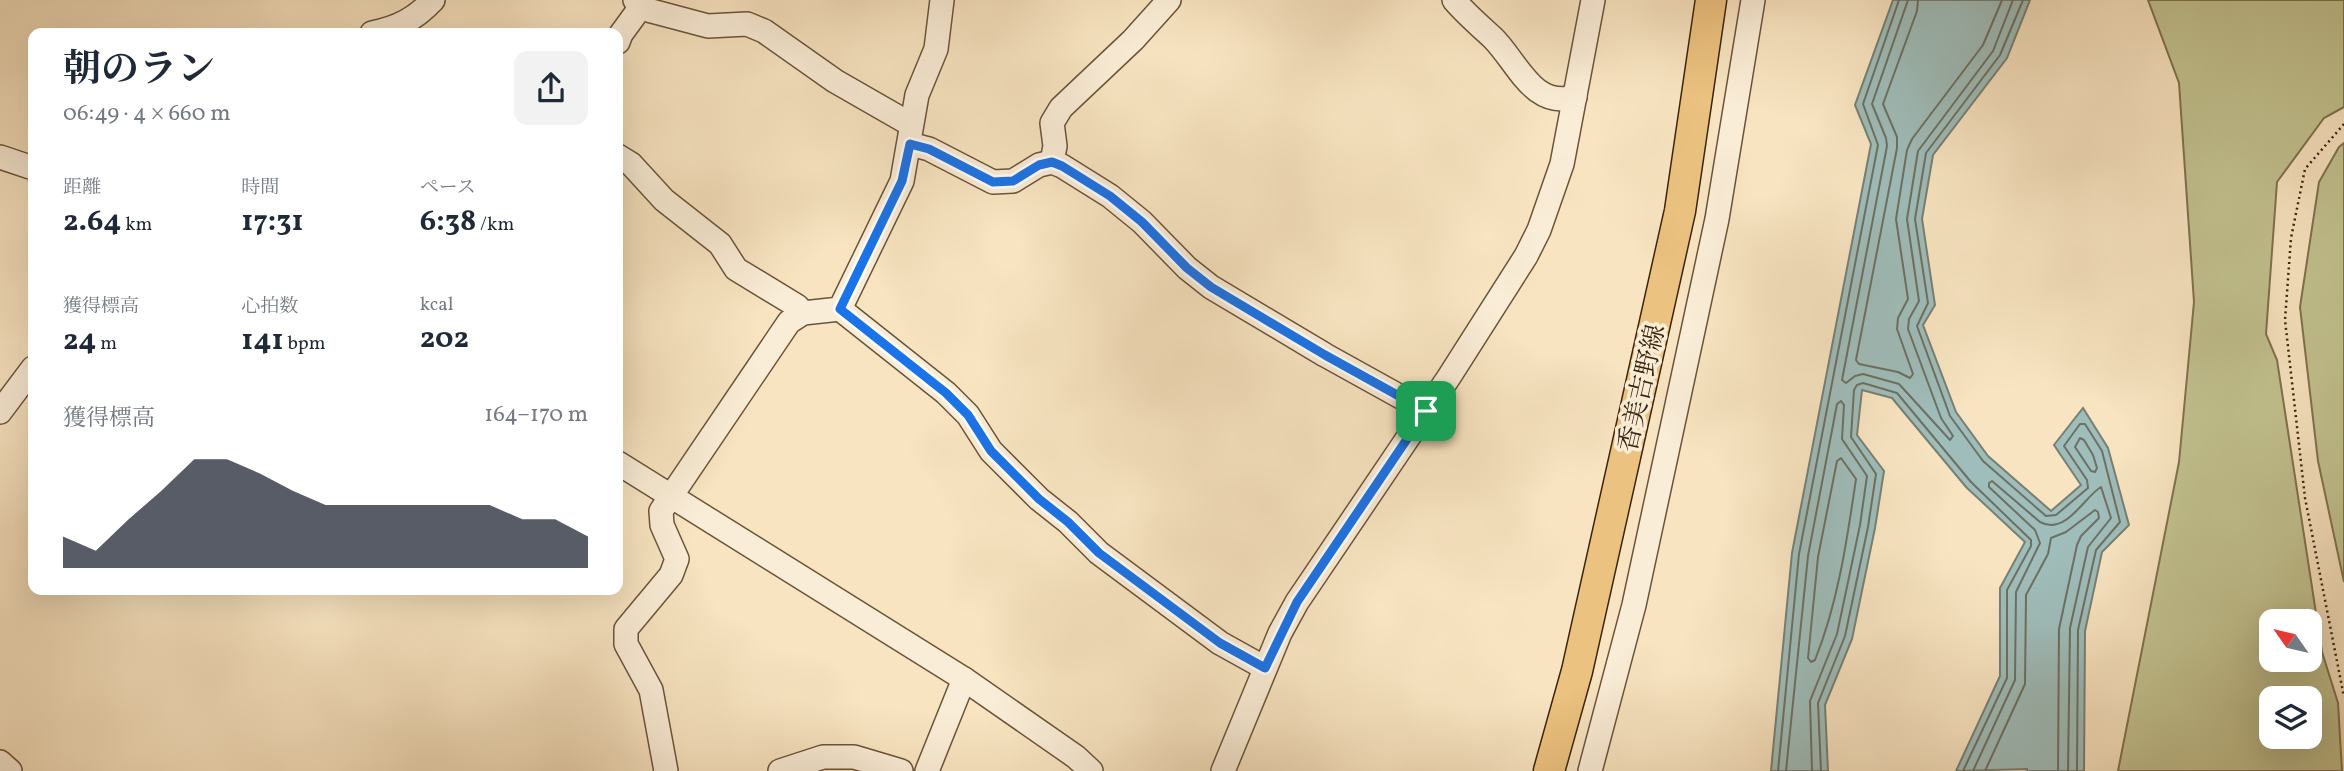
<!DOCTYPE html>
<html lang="ja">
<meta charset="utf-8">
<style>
body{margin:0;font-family:Vollkorn,"Noto Serif JP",serif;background:#f2f2f3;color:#1f2937;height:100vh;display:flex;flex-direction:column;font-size:26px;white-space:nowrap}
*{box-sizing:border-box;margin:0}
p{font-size:23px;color:#747a83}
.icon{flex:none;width:38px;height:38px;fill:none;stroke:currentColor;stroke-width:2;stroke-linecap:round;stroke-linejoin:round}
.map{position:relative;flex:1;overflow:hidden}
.side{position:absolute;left:28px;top:28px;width:595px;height:567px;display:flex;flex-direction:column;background:#fff;border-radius:14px;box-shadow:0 7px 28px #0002}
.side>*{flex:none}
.needle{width:46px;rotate:304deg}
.fabs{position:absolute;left:2259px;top:609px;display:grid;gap:14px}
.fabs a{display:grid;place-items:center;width:63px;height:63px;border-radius:14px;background:#fff;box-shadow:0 7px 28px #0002;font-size:35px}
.pin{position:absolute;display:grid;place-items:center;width:60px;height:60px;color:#fff;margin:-30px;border-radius:14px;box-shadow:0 4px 10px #0006}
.round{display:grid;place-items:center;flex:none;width:74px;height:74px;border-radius:14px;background:#f2f2f3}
.overview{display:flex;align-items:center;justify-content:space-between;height:119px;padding:0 35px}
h1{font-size:38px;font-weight:700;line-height:52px}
.figures{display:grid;grid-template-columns:repeat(3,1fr);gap:10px;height:119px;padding:7px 35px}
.figures div{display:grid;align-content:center}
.figures b{font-size:30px;font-weight:700}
.figures small{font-size:19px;font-weight:400}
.figures p{font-size:19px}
.chart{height:196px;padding:14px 35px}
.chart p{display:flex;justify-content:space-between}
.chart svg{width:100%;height:126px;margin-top:7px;fill:#111827;opacity:.7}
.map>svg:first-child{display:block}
.green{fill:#c2c290;stroke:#7e734e;stroke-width:2;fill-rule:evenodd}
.water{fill:#9fbdba;stroke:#778074;stroke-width:2}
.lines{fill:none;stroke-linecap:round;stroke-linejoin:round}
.shore{stroke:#6d7063;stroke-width:2}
.minor-casing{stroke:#6a5439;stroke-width:26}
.major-casing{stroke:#3b240c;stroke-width:33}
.path{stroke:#3b240c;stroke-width:2.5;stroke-dasharray:2 3.5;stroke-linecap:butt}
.minor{stroke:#faedd7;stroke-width:23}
.major{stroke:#ecc280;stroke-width:30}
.route-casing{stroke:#fff;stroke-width:14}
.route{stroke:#1a73e8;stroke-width:9}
.labels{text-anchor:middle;stroke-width:7;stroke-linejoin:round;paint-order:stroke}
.street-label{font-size:26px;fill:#3b240c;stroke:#faedd7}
</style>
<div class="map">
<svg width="2344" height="771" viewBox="0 0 2344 771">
<rect width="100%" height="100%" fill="#f8e4c1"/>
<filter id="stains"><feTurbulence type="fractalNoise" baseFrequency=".00286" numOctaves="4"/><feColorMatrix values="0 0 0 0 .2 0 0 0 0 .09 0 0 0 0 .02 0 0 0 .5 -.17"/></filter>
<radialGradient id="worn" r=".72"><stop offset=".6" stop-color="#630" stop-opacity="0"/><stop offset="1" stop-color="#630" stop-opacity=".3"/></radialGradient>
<!-- green -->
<g class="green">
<path d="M2148 0H2344V107L2324 118 2277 182 2266 334 2277 360 2322 652 2338 703 2342 771H2118L2179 462 2194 302 2179 83ZM2272 621H2310V660H2272ZM2272 698H2310V737H2272Z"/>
<polygon points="2344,143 2344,582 2318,461 2300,307 2319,182 2339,147"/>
</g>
<!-- water -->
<polygon class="water" points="1893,0 2030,0 2007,58 1933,155 1922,219 1935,305 1923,325 1956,412 1988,456 2051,511 2081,485 2054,445 2083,408 2108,448 2129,525 2102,552 2085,631 2084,771 2027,771 2027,769 1956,771 2000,676 2000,588 2025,542 1966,487 1892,398 1862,390 1857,435 1884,471 1875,528 1852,639 1825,705 1828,771 1771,771 1792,553 1871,144 1855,105"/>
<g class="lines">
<!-- shore -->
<g class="shore">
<polyline points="1908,0 1872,104 1886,138 1887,146 1842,380 1846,383 1855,376 1863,374 1899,384 1950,440 1953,436 1941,418 1908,329 1909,319 1919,301 1907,219 1918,151 1993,51 2013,0"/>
<polyline points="1918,0 1917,11 1883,104 1897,137 1897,148 1856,360 1859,364 1898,372 1910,378 1913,374 1897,329 1898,318 1908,299 1896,219 1907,150 1912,139 1983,45 2002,0"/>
<polyline points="2023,0 2000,55 1926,153 1915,219 1928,303 1917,326 1950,416 1983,461 2046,516 2056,515 2088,488 2087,480 2064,446 2080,424 2085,424 2102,451 2120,522 2096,550 2078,630 2077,771"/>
<polygon points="2080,438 2084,440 2093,455 2097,468 2095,472 2091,471 2075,447"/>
<path d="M1841 458 1856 479C1847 540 1838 603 1815 660L1811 662 1808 658 1818 557 1837 461Z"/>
<polyline points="1778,771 1799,554 1878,145 1863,104 1899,0"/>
<polyline points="1786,771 1808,556 1837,404 1841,401 1844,405 1842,439 1867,476 1860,525 1837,634 1810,701 1812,771"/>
<polyline points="1821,771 1818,703 1845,636 1868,527 1876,474 1851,437 1854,390 1857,385 1863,383 1897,393 1971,482 2031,540 2031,546 2007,590 2007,678 1963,771"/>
<path d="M1973 771 2015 680 2016 592 2040 543 2035 530 1989 487V483L1992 481 2040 522C2066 536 2084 497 2101 487L2111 518 2088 547 2070 628 2068 771"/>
<polyline points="1985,771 2025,684 2026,595 2048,554 2051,538 2066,532 2095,510 2098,512 2099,518 2081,536 2077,545 2059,629 2058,771"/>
</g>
<defs>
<g id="minor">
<polyline points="635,0 640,8 708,26 747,24 764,31 835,81 910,124"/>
<path d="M1454 0C1466 14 1480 26 1493 38 1518 63 1533 109 1575 97"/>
<path d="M372 33C398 28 415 19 433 0"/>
<polyline points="618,42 621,34 640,8"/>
<polyline points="910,144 929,149 993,182 1013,181 1039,165 1052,162 1062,166 1110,196 1142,222 1187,268 1211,287 1325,355 1426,411"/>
<polyline points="618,156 631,164 664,200 720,244 736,269 797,306 803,313"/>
<polyline points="0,157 33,168"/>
<polyline points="1052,162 1055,146 1052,123 1061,108 1133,40 1169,0"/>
<polyline points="840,309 946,393 968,415 991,451 1039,499 1068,522 1099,553 1220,643 1265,668"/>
<polyline points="0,412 33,368"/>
<polyline points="618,463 964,679 1076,757 1091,771"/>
<polyline points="0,762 10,771"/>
<polyline points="666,771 651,690 626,644 626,629 671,575 677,559 662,525 661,511 789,322 803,313 840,309 902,181 917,95 936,49 942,0"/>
<polyline points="780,771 823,757 854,757 901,771"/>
<polyline points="927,771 964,679"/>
<polyline points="1223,771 1280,633 1297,602 1449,377 1526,256 1539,230 1562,164 1593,0"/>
<polyline points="1590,771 1634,605 1717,219 1753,0"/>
</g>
<polyline id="major" points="1549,771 1577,671 1680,211 1711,0"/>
</defs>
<!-- minor casing -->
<use href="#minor" class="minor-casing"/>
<!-- major casing -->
<use href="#major" class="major-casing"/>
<!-- path -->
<polyline class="path" points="2344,124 2305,169 2291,238 2285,320 2305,498 2344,697"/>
<!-- minor -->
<use href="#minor" class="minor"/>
<!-- major -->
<use href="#major" class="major"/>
</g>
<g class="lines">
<defs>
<polygon id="route" points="910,144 929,149 993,182 1013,181 1039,165 1052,162 1062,166 1110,196 1142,222 1187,268 1211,287 1325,355 1426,411 1297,602 1265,668 1220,643 1099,553 1068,522 1039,499 991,451 968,415 946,393 840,309 902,181"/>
</defs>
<!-- route casing -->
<use href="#route" class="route-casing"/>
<!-- route -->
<use href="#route" class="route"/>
</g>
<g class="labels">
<!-- street labels -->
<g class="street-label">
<text transform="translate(1641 388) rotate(-77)" y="9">香美吉野線</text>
</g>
</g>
<rect width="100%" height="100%" filter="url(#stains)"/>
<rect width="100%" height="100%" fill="url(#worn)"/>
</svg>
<div class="fabs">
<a><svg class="needle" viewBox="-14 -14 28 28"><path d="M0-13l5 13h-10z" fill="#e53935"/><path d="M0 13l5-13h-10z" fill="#747a83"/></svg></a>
<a><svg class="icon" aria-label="layers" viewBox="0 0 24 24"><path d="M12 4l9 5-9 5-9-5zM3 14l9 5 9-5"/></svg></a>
</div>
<div class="pin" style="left:1426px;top:411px;background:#1e9e55"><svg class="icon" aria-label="arrive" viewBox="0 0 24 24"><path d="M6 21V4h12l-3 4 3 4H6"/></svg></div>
<section class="side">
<div class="overview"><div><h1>朝のラン</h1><p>06:49 · 4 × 660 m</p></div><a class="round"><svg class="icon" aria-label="share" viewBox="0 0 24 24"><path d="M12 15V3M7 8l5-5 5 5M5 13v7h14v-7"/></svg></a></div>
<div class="figures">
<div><p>距離</p><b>2.64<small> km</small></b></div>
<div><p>時間</p><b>17:31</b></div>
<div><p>ペース</p><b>6:38<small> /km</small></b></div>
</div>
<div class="figures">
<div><p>獲得標高</p><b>24<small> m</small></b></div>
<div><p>心拍数</p><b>141<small> bpm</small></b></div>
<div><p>kcal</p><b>202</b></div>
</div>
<div class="chart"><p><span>獲得標高</span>164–170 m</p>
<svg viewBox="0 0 160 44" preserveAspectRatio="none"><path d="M0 44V33L10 38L20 27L30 17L40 6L50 6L60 11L70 17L80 22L90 22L100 22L110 22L120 22L130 22L140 27L150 27L160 33V44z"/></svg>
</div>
</section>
</div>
